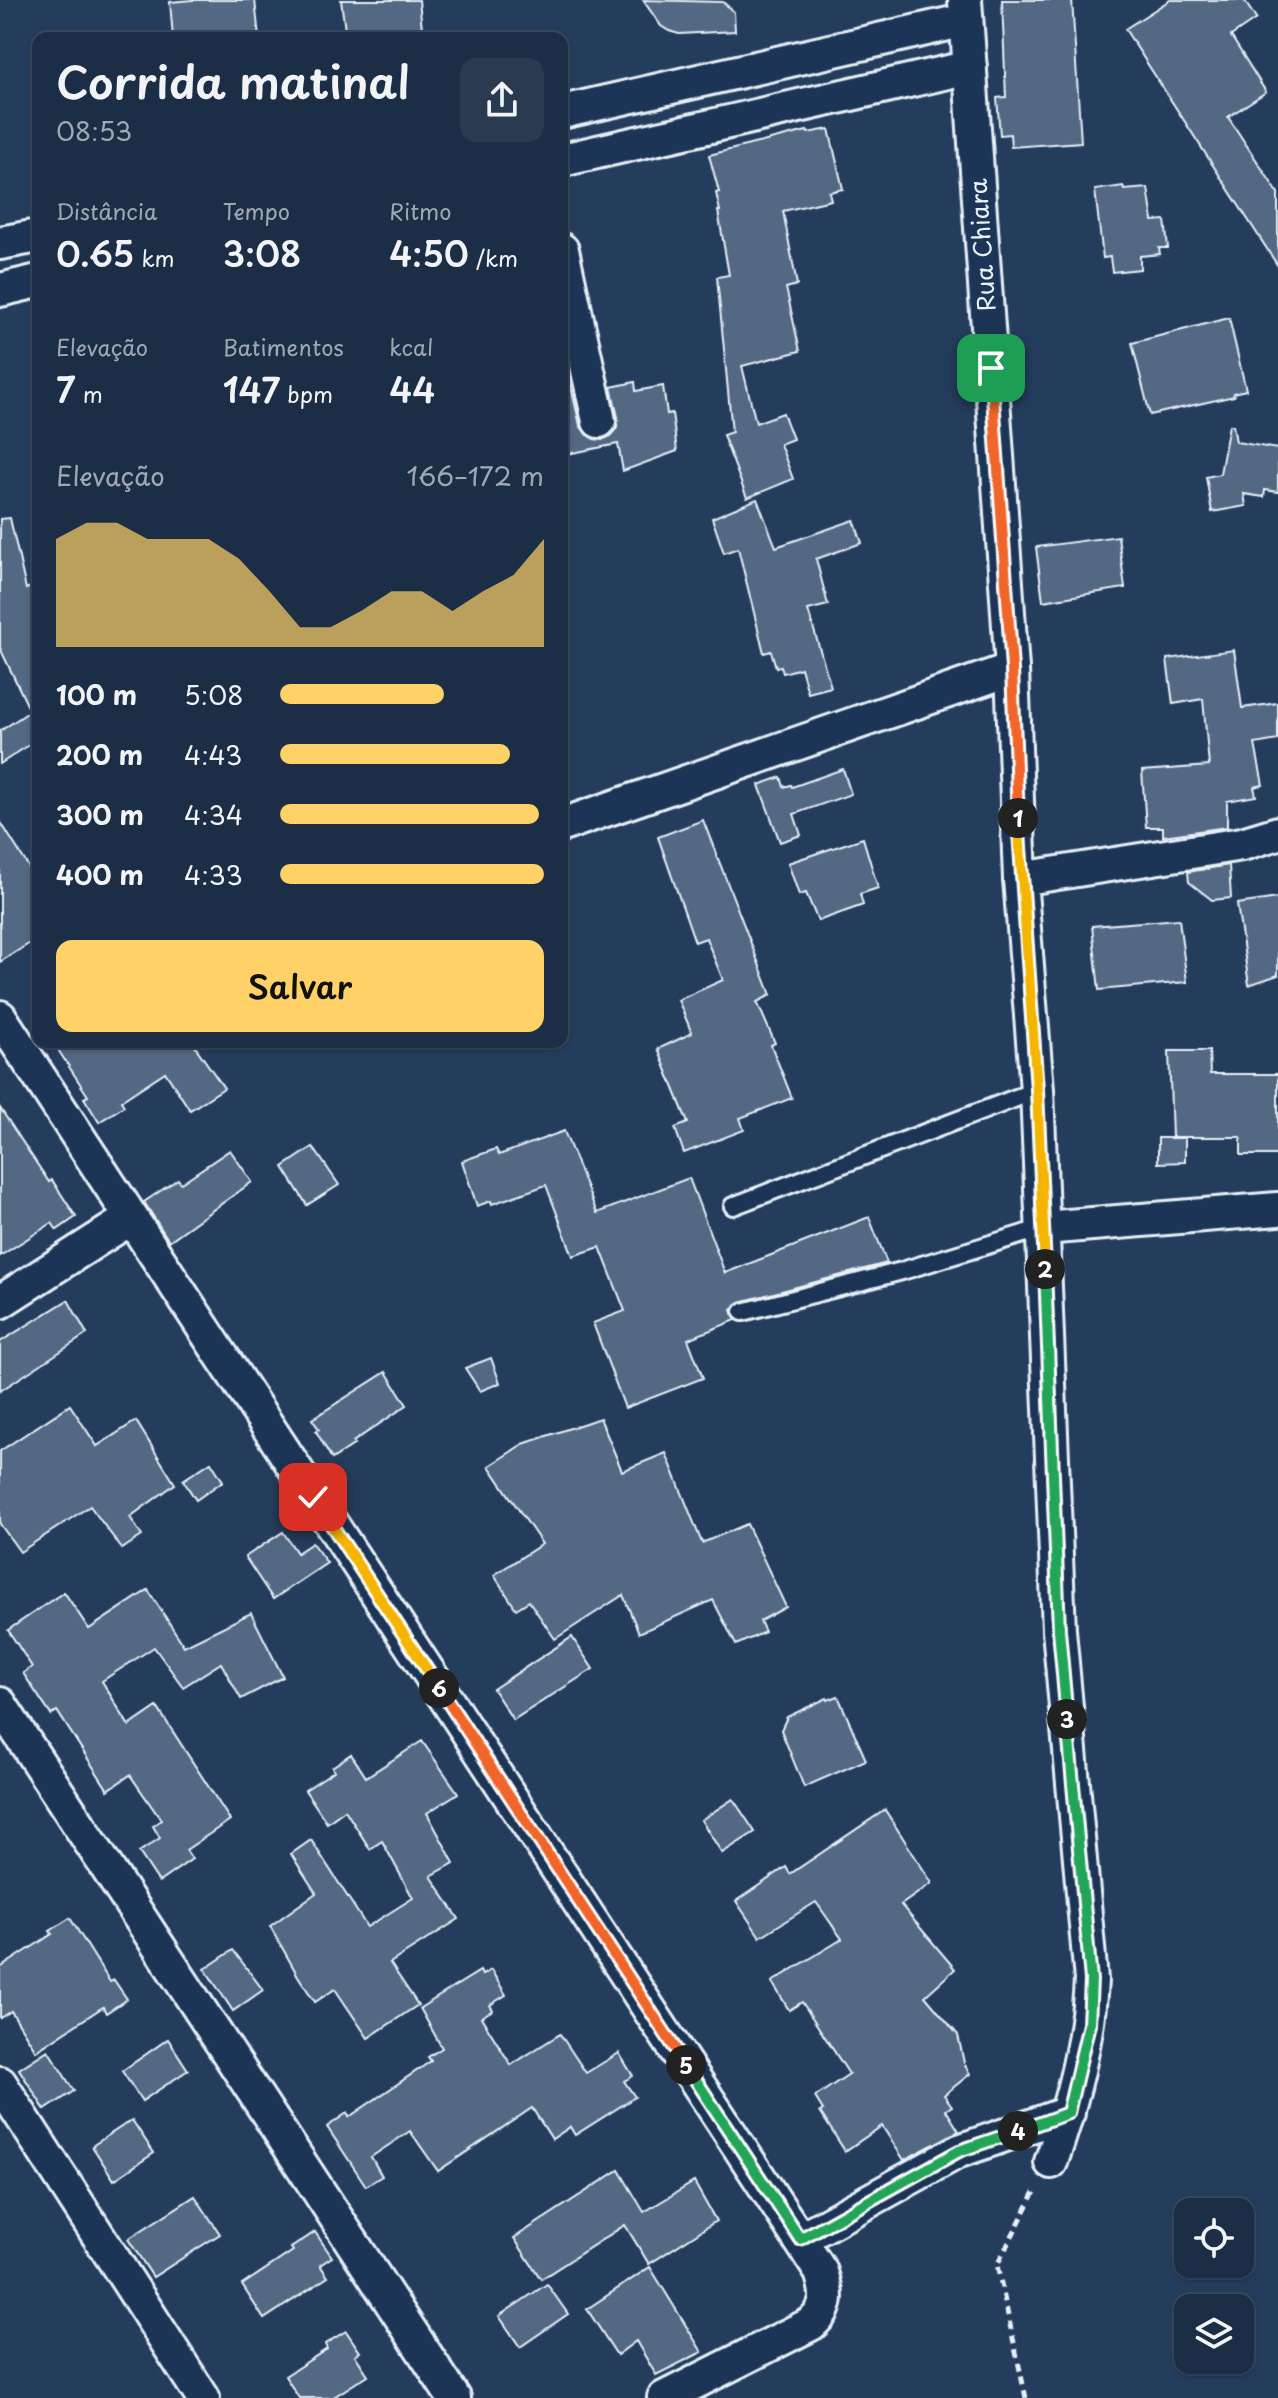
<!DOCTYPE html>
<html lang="pt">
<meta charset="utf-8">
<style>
body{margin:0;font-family:"Playpen Sans",sans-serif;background:#293a51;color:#f1f3f6;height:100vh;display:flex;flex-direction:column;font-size:30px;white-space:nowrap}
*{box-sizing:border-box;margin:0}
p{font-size:26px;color:#a0a8b3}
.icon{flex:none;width:44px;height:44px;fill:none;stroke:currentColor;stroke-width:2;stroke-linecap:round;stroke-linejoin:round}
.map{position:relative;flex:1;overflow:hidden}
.drawer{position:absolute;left:32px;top:32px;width:536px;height:1016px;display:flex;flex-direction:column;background:#1c2e46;border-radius:16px;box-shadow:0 2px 6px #0004,0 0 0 2px #3a4a5f}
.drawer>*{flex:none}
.buttons{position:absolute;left:1174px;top:2198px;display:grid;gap:16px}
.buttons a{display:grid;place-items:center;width:80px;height:80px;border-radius:16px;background:#1c2e46;box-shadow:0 2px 6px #0004,0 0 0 2px #3a4a5f;font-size:40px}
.pin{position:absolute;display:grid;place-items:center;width:68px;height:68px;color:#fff;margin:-34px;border-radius:16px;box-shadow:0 4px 12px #0006}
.km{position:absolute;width:40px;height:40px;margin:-20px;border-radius:50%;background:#222;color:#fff;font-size:22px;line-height:40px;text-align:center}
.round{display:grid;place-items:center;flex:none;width:84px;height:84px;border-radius:16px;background:#293a51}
.summary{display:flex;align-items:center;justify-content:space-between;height:136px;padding:0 24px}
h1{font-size:44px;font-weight:600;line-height:60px}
.stats{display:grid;grid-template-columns:repeat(3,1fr);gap:12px;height:136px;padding:8px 24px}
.stats div{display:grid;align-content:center}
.stats b{font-size:34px;font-weight:600}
.stats small{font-size:22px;font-weight:400}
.stats p{font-size:22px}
.chart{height:224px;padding:16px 24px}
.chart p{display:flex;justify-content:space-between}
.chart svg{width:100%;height:144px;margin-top:8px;fill:#ffd166;opacity:.7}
.action{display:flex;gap:16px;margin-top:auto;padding:16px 24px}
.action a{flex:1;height:92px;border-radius:16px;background:#ffd166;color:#111;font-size:32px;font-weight:600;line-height:92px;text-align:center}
ul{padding:0 24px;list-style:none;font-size:26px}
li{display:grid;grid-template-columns:128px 96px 1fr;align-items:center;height:60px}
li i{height:20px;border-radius:10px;background:#ffd166}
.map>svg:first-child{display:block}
.building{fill:#536782;stroke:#e8f1f8;stroke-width:2}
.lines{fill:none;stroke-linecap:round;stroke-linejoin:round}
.lane-casing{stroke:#e8f1f8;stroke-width:22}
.street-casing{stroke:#e8f1f8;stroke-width:38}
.path{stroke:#e8f1f8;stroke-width:5;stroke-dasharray:8 6;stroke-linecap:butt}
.lane{stroke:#1d3557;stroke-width:16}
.street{stroke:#1d3557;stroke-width:32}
.split-1-casing{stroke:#fff;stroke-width:16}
.split-2-casing{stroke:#fff;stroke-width:16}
.split-3-casing{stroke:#fff;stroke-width:16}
.split-4-casing{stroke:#fff;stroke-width:16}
.split-5-casing{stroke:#fff;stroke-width:16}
.split-6-casing{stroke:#fff;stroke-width:16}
.split-7-casing{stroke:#fff;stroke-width:16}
.split-1{stroke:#f0652b;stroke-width:10}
.split-2{stroke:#f5b400;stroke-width:10}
.split-3{stroke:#22a559;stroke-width:10}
.split-4{stroke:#22a559;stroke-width:10}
.split-5{stroke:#22a559;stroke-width:10}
.split-6{stroke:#f0652b;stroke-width:10}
.split-7{stroke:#f5b400;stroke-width:10}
.labels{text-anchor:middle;stroke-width:8;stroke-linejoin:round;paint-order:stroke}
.street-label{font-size:24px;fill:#e8f1f8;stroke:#1d3557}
</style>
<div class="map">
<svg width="1278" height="2398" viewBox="0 0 1278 2398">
<rect width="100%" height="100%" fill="#253d5d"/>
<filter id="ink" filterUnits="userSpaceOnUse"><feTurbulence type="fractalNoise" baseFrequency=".0125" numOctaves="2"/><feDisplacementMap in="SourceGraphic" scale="16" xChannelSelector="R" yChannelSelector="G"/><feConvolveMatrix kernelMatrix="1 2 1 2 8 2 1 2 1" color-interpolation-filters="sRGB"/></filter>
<g filter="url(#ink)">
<!-- building -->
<g class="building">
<polygon points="192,0 255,0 259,38 173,38 170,2"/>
<polygon points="341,0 419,0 423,38 346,38"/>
<polygon points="643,0 723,2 734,12 735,31 679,34 669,31 661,26"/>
<polygon points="1002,0 1072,0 1081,142 1011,147 1010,134 1000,135 997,98 1006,97"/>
<polygon points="1170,0 1244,0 1256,19 1231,36 1266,92 1228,117 1278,193 1278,266 1125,29"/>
<polygon points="829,129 843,189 829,192 831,200 783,211 797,285 786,288 800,351 742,366 756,423 783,413 793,439 780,444 793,479 747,498 723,435 732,432 717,277 729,275 718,211 720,211 716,193 719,192 709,155 807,131 808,133"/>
<polygon points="1123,186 1124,190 1148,188 1153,221 1165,220 1168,248 1159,248 1160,254 1140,256 1140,269 1112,272 1110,257 1103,258 1095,190"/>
<polygon points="1229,318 1246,390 1233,393 1234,396 1150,415 1132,343"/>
<polygon points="562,348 580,425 586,434 594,439 602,440 611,436 617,428 618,417 611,387 635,382 636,391 663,386 667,414 672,413 677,451 623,471 618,444 562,455"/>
<polygon points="1229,425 1233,425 1236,442 1278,449 1278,492 1265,490 1264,497 1244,494 1246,506 1212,512 1206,477 1220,474"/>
<polygon points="757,499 776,547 854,520 862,543 816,559 828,605 808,610 831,687 808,693 801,668 783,673 781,666 776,667 771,651 764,653 738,548 724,553 712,518"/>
<polygon points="10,518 26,589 38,584 38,739 0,764 0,731 30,711 0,648 0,519"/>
<polygon points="1118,536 1125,588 1043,601 1036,547"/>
<polygon points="1234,650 1242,708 1278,703 1278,740 1255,744 1263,785 1254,787 1256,796 1227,801 1227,827 1163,836 1163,827 1146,827 1142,771 1209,766 1203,699 1173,704 1167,659"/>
<polygon points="843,769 851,794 794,814 801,835 780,842 759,785 781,777 784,787 791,785 792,787"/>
<polygon points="703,820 771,995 757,1002 775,1043 771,1045 792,1098 740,1118 744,1130 684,1153 675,1128 688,1123 658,1049 692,1033 678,1000 723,980 706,938 695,942 658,837"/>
<polygon points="0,821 38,882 38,938 0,962"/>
<polygon points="863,838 878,888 860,894 863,905 818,921 806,893 799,895 788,863"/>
<polygon points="1229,865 1231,898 1212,900 1189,882 1188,872"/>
<polygon points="1278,898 1278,975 1249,985 1237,904"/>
<polygon points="1179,919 1187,982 1099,990 1092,926"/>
<polygon points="53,1042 192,1042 224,1088 190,1110 165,1072 121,1101 124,1106 99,1122 84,1098 88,1096"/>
<polygon points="1169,1051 1209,1051 1210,1074 1278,1074 1278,1155 1241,1155 1241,1137 1172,1137"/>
<polygon points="0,1108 49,1182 52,1180 76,1217 57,1230 52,1223 0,1256"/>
<polygon points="564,1131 597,1213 689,1178 725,1273 869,1217 887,1263 740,1302 732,1310 736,1320 688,1339 703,1378 625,1408 593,1323 625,1311 600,1247 573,1256 546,1185 492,1204 491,1201 477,1206 462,1161 496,1149 499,1155"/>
<polygon points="1158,1138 1185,1138 1185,1162 1158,1163"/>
<polygon points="313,1147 339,1185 307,1205 283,1167"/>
<polygon points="230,1150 252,1182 169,1241 144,1202 178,1179 181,1183"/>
<polygon points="68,1300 87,1334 0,1391 0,1342"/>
<polygon points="491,1358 500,1383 480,1391 465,1368"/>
<polygon points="386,1372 407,1405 353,1442 355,1444 332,1459 316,1431 319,1429 312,1419"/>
<polygon points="70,1405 97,1446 136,1421 175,1484 130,1517 142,1536 122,1549 90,1506 20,1552 0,1524 0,1451"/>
<polygon points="600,1418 622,1471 666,1453 702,1543 747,1524 786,1607 760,1621 765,1632 736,1645 713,1600 639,1633 623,1595 555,1639 529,1601 516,1609 494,1575 542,1544 489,1466 523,1444"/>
<polygon points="211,1462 223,1481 196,1500 183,1480"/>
<polygon points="283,1532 297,1553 312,1543 327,1563 273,1599 245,1557"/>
<polygon points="148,1590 184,1646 251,1613 283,1677 241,1699 221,1663 183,1687 154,1647 102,1681 129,1726 157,1707 230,1820 186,1850 192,1859 159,1882 139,1852 160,1838 153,1826 161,1820 130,1775 108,1790 57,1711 51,1715 23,1673 32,1667 8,1630 64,1592 89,1629"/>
<polygon points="572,1637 593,1669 513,1720 493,1689"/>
<polygon points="838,1696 866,1760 804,1787 781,1730 787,1717 827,1698 828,1700"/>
<polygon points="422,1741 458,1793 427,1813 454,1863 431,1876 459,1919 390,1963 418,2005 368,2038 335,1989 315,2002 298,1976 270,1926 316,1893 291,1854 311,1840 367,1927 413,1898 382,1841 370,1849 345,1810 327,1823 305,1790 334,1771 332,1767 351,1754 366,1777"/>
<polygon points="733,1799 755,1832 722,1853 701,1820"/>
<polygon points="885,1810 932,1883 901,1905 955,1969 925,1996 958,2035 964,2063 970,2074 944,2095 952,2106 946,2110 959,2131 904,2160 882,2126 845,2151 820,2112 823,2110 815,2097 849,2074 802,2002 789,2010 772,1982 842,1939 816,1902 760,1937 736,1901 786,1867 790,1874"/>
<polygon points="70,1918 110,1982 114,1980 127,1999 106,2013 103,2007 36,2051 11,2011 0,2018 0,1968 52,1934 50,1931"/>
<polygon points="233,1950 263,1990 233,2011 205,1969"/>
<polygon points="491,1970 506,1995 490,2005 493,2010 481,2017 511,2065 560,2034 586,2073 619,2053 633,2076 624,2081 635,2097 575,2135 570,2127 552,2139 532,2108 438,2171 410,2131 371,2157 382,2176 366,2186 327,2127 347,2113 349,2117 431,2061 428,2057 442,2048 420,2008 480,1971 482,1975"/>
<polygon points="168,2039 188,2070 142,2101 122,2071"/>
<polygon points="48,2050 74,2091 45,2110 19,2069"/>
<polygon points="132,2120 154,2153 114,2180 92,2146"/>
<polygon points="619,2170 644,2212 694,2182 716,2221 649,2264 625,2225 541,2279 514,2238"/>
<polygon points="195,2196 220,2234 153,2277 128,2239"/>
<polygon points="315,2232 332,2257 320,2265 328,2277 264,2319 242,2285 293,2251 291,2248"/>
<polygon points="650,2267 702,2352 656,2375 636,2341 617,2355 587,2309"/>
<polygon points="547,2284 568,2314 520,2347 499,2316"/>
<polygon points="346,2331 360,2352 355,2355 368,2375 332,2398 299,2398 285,2376 327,2349 325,2344"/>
</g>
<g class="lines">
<defs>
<g id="lane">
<polyline points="733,1206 1037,1090"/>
<polyline points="743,1312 902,1271 1043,1228"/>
</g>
<g id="street">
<path d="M965 0 1012 669 1020 879 1037 1090 1059 1630 1091 1980C1088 2043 1072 2103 1051 2162"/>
<polyline points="562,112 966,20"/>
<polyline points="562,160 970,67"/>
<polyline points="0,243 38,236"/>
<polyline points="562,250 599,421"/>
<polyline points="0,290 38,281"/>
<polyline points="562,825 1012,669"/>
<polyline points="1020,879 1242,844 1278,833"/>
<path d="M0 1017 821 2272C828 2293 830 2308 811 2324L664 2398"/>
<polyline points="1043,1228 1278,1209"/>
<polyline points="0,1302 131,1218"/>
<polyline points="0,1704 454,2398"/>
<polyline points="0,2083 203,2398"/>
<polyline points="800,2239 959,2151 1068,2113"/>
</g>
</defs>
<!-- lane casing -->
<use href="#lane" class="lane-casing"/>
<!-- street casing -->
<use href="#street" class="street-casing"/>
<!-- path -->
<polyline class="path" points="1026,2398 997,2265 1037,2188"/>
<!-- lane -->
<use href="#lane" class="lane"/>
<!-- street -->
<use href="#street" class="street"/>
</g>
</g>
<g class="lines" filter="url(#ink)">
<defs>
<polyline id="split-1" points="991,368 1012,669 1018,818"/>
<polyline id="split-2" points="1018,818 1037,1090 1045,1269"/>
<polyline id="split-3" points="1045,1269 1059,1630 1067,1719"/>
<polyline id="split-4" points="1018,2131 1068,2113 1089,2024 1091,1980 1067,1719"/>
<polyline id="split-5" points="686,2065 800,2239 959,2151 1018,2131"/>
<polyline id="split-6" points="439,1688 686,2065"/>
<polyline id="split-7" points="313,1497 439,1688"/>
</defs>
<!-- split-1 casing -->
<use href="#split-1" class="split-1-casing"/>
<!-- split-2 casing -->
<use href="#split-2" class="split-2-casing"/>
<!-- split-3 casing -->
<use href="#split-3" class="split-3-casing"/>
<!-- split-4 casing -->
<use href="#split-4" class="split-4-casing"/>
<!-- split-5 casing -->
<use href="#split-5" class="split-5-casing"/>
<!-- split-6 casing -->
<use href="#split-6" class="split-6-casing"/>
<!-- split-7 casing -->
<use href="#split-7" class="split-7-casing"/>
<!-- split-1 -->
<use href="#split-1" class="split-1"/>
<!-- split-2 -->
<use href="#split-2" class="split-2"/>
<!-- split-3 -->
<use href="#split-3" class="split-3"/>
<!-- split-4 -->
<use href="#split-4" class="split-4"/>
<!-- split-5 -->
<use href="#split-5" class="split-5"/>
<!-- split-6 -->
<use href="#split-6" class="split-6"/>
<!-- split-7 -->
<use href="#split-7" class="split-7"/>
</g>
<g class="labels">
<!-- street labels -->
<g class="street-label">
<text transform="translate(983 245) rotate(-94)" y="8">Rua Chiara</text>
</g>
</g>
</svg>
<div class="buttons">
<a><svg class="icon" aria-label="locate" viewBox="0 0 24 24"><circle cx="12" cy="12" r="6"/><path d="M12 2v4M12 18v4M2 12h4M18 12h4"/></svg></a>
<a><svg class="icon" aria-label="layers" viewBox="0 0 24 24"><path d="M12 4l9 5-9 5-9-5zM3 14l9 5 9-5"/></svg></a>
</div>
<div class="pin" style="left:991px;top:368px;background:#1e9e55"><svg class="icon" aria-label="arrive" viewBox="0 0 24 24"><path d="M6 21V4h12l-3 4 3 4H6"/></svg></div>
<div class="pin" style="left:313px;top:1497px;background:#d93025"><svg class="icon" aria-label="check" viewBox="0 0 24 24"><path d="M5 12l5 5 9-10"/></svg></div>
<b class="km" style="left:1018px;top:818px">1</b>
<b class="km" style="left:1045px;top:1269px">2</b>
<b class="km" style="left:1067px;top:1719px">3</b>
<b class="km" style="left:1018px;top:2131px">4</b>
<b class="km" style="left:686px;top:2065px">5</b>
<b class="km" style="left:439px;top:1688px">6</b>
<section class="drawer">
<div class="summary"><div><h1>Corrida matinal</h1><p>08:53</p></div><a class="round"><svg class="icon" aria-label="share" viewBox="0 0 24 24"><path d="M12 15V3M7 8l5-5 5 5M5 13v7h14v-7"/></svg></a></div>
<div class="stats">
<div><p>Distância</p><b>0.65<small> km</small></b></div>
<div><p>Tempo</p><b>3:08</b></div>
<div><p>Ritmo</p><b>4:50<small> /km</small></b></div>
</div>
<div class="stats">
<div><p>Elevação</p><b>7<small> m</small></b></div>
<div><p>Batimentos</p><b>147<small> bpm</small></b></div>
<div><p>kcal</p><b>44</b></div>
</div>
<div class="chart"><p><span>Elevação</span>166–172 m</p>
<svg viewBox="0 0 160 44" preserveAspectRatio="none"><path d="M0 44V11L10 6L20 6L30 11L40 11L50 11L60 17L70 27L80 38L90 38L100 33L110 27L120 27L130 33L140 27L150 22L160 11V44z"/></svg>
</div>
<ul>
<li><b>100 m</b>5:08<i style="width:62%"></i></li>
<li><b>200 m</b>4:43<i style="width:87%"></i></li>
<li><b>300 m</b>4:34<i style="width:98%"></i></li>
<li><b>400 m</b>4:33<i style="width:100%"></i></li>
</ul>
<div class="action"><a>Salvar</a></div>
</section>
</div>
